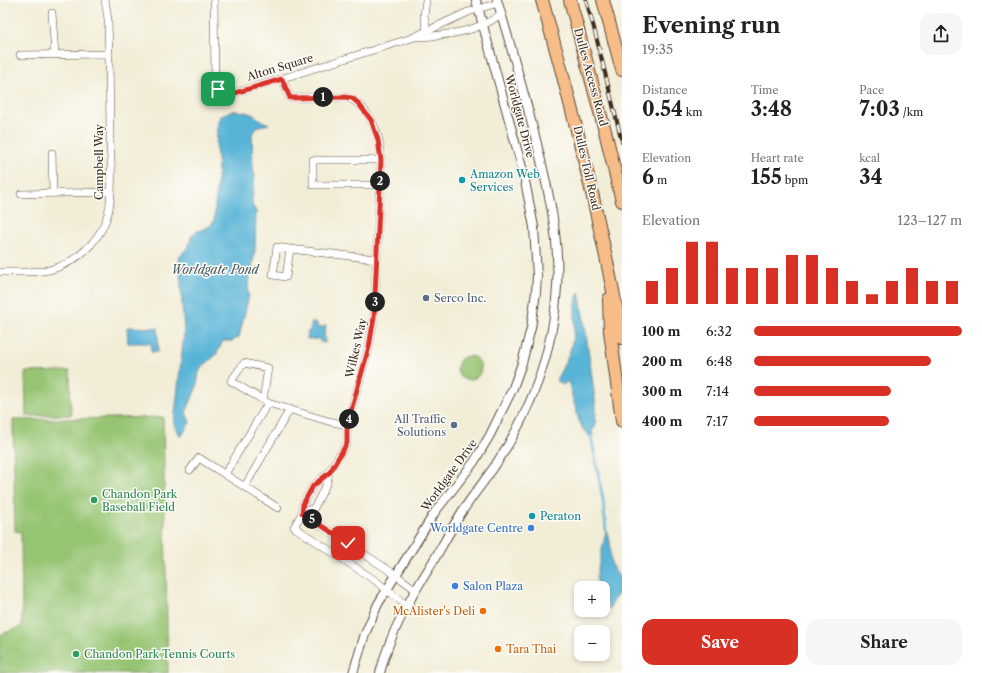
<!DOCTYPE html>
<meta charset="utf-8">
<style>
body{margin:0;font-family:"Libre Caslon Text",serif;background:#f6f6f6;color:#222;height:100vh;display:flex;flex-direction:column;font-size:15px;white-space:nowrap}
*{box-sizing:border-box;margin:0}
p{font-size:13px;color:#767676}
.icon{flex:none;width:22px;height:22px;fill:none;stroke:currentColor;stroke-width:2;stroke-linecap:round;stroke-linejoin:round}
.map{position:relative;flex:1;overflow:hidden}
.panel{display:flex;flex-direction:column;background:#fff;width:360px}
.panel>*{flex:none}
.fabs{position:absolute;left:574px;top:581px;display:grid;gap:8px}
.fabs a{display:grid;place-items:center;width:36px;height:36px;border-radius:8px;background:#fff;box-shadow:0 2px 6px #0003;font-size:20px}
.pin{position:absolute;display:grid;place-items:center;width:34px;height:34px;color:#fff;margin:-17px;border-radius:8px;box-shadow:0 2px 6px #0006}
.km{position:absolute;width:20px;height:20px;margin:-10px;border-radius:50%;background:#222;color:#fff;font-size:11px;line-height:20px;text-align:center}
.round{display:grid;place-items:center;flex:none;width:42px;height:42px;border-radius:12px;background:#f6f6f6}
.head{display:flex;align-items:center;justify-content:space-between;height:68px;padding:0 20px}
h1{font-size:22px;font-weight:700;line-height:30px}
.metrics{display:grid;grid-template-columns:repeat(3,1fr);gap:6px;height:68px;padding:4px 20px}
.metrics div{display:grid;align-content:center}
.metrics b{font-size:20px;font-weight:700}
.metrics small{font-size:11px;font-weight:400}
.metrics p{font-size:11px}
.chart{height:112px;padding:8px 20px}
.chart p{display:flex;justify-content:space-between}
.chart svg{width:100%;height:72px;margin-top:4px;stroke:#d93025;stroke-width:6}
.cta{display:flex;gap:8px;margin-top:auto;padding:8px 20px}
.cta a{flex:1;height:46px;border-radius:12px;background:#d93025;color:#fff;font-size:16px;font-weight:700;line-height:46px;text-align:center}
.cta a+a{background:#f6f6f6;color:#222}
ul{padding:0 20px;list-style:none;font-size:13px}
li{display:grid;grid-template-columns:64px 48px 1fr;align-items:center;height:30px}
li i{height:10px;border-radius:5px;background:#d93025}
main{display:flex;flex:1;min-height:0}
.map>svg:first-child{display:block}
.green{fill:#96c472;stroke:#687748}
.water{fill:#59b4d7;stroke:#4a6f7a}
.lines{fill:none;stroke-linecap:round;stroke-linejoin:round}
.stream{stroke:#59b4d7;stroke-width:2.5}
.minor-casing{stroke:#56473a;stroke-width:8}
.tertiary-casing{stroke:#56473a;stroke-width:10}
.motorway-casing{stroke:#56473a;stroke-width:14}
.minor{stroke:#fff;stroke-width:7}
.tertiary{stroke:#fff;stroke-width:8}
.motorway{stroke:#f7bd88;stroke-width:12}
.rail-casing{stroke:#3b2a1e;stroke-width:4}
.rail{stroke:#fdfcf7;stroke-width:2.5;stroke-dasharray:8;stroke-linecap:butt}
.route-casing{stroke:#fff;stroke-width:8}
.route{stroke:#d93025;stroke-width:5}
.culture-dot{fill:#0f9aa8;stroke:#fdfcf7;stroke-width:1.5}
.service-dot{fill:#5c6f8a;stroke:#fdfcf7;stroke-width:1.5}
.leisure-dot{fill:#2e9e5b;stroke:#fdfcf7;stroke-width:1.5}
.shop-dot{fill:#3f7fe0;stroke:#fdfcf7;stroke-width:1.5}
.food-dot{fill:#e8710a;stroke:#fdfcf7;stroke-width:1.5}
.labels{text-anchor:middle;stroke-width:3;stroke-linejoin:round;paint-order:stroke}
.street-label{font-size:11px;fill:#3b2a1e;stroke:#fdfcf7}
.culture-label{font-size:11px;fill:#0d838f;stroke:#fdfcf7;text-anchor:start}
.service-label{font-size:11px;fill:#4e5e75;stroke:#fdfcf7;text-anchor:start}
.leisure-label{font-size:11px;fill:#27864d;stroke:#fdfcf7;text-anchor:start}
.shop-label{font-size:11px;fill:#366cbe;stroke:#fdfcf7;text-anchor:end}
.food-label{font-size:11px;fill:#c56008;stroke:#fdfcf7;text-anchor:end}
.water-label{font-size:12px;font-style:italic;fill:#465a5f;stroke:#fdfcf7}
</style>
<main>
<div class="map">
<svg width="622" height="673" viewBox="0 0 622 673">
<rect width="100%" height="100%" fill="#fdfcf7"/>
<filter id="ink" filterUnits="userSpaceOnUse"><feTurbulence type="fractalNoise" baseFrequency=".025" numOctaves="2"/><feDisplacementMap in="SourceGraphic" scale="8" xChannelSelector="R" yChannelSelector="G"/><feConvolveMatrix kernelMatrix="1 2 1 2 8 2 1 2 1" color-interpolation-filters="sRGB"/></filter>
<filter id="wash" filterUnits="userSpaceOnUse"><feTurbulence type="fractalNoise" baseFrequency=".012" numOctaves="4" result="noise"/><feDisplacementMap in="SourceGraphic" scale="16" xChannelSelector="R" yChannelSelector="G"/><feGaussianBlur stdDeviation="0.9" result="paint"/><feColorMatrix in="noise" values="0 0 0 0 0 0 0 0 0 0 0 0 0 0 0 0 0 1.4 0 .05"/><feComposite in="paint" operator="in"/></filter>
<g filter="url(#wash)">
<rect width="100%" height="100%" fill="#f2edd7"/>
<!-- green -->
<g class="green">
<circle cx="469" cy="368" r="12"/>
<polygon points="70,371 71,415 26,416 25,372"/>
<polygon points="163,417 168,673 0,673 0,635 22,626 21,532 15,531 13,420"/>
</g>
<!-- water -->
<g class="water">
<path d="M230 111C239 111 247 111 255 116 260 119 263 122 269 124L259 126 252 134 253 168 255 177 252 200V205L256 211 255 251 248 289 249 296 239 337 232 341H223L216 355 203 366 199 372 197 386 186 413 190 422 181 437 174 424 184 333 179 258 188 247 192 235 196 232 210 226 214 221 218 167 216 149 218 120 222 115Z"/>
<path d="M579 292 585 326 596 407 595 428 592 430 593 435 589 436 587 432 584 431 579 421 568 381 563 385 556 380C564 365 570 355 573 339 576 323 573 307 579 292Z"/>
<polygon points="312,322 317,323 317,327 323,328 324,326 326,326 324,337 326,338 325,343 320,342 320,339 307,339 308,331 310,331"/>
<polygon points="127,327 158,328 158,352 151,352 151,343 128,343"/>
<path d="M606 531C617 550 602 561 622 579V593L618 594 609 609 603 595V588H600L596 578Z"/>
</g>
<g class="lines">
<!-- stream -->
<polyline class="stream" points="591,435 603,500 606,531"/>
</g>
</g>
<g filter="url(#ink)">
<g class="lines">
<defs>
<g id="minor">
<path d="M214 0 215 82C220 91 225 94 235 93L412 38 468 12 498 3"/>
<polyline points="426,0 424,16 428,34"/>
<polyline points="52,13 55,55"/>
<path d="M417 37C438 36 462 34 482 25 489 23 495 18 501 14"/>
<polyline points="20,55 109,54"/>
<path d="M282 79 290 98 344 97C362 99 375 124 379 141 380 147 380 154 381 160L374 318 369 347 347 425V443L329 472 313 486 303 504 302 513 294 527 376 581 407 606"/>
<polyline points="52,153 53,193"/>
<polyline points="380,185 313,185 313,160 381,160"/>
<polyline points="21,194 111,192"/>
<polyline points="290,249 286,277 273,275 277,247 290,249 376,259"/>
<path d="M0 272C16 272 33 273 49 270 81 262 107 234 110 202 113 182 111 161 110 141 110 100 109 59 108 19L105 0"/>
<polyline points="263,400 268,368 244,363 231,381 268,403 328,421 347,425"/>
<polyline points="190,470 199,458 278,508"/>
<polyline points="225,474 268,403"/>
<polyline points="245,486 290,409"/>
<polyline points="302,513 396,575 416,590"/>
<polyline points="302,513 314,508 327,483 329,472"/>
</g>
<g id="tertiary">
<polyline points="353,673 365,634 378,604 435,512 474,462 490,435 513,388 522,363 531,328 536,292 537,276 534,227 523,171 476,0"/>
<path d="M380 673C390 633 409 600 431 565 441 548 450 531 460 515 471 497 485 481 496 464 531 412 554 350 557 287 560 237 548 189 536 140 524 93 511 46 497 0"/>
</g>
<g id="motorway">
<path d="M542 0C574 111 601 224 622 338"/>
<polyline points="570,0 605,131 622,201"/>
<polyline points="603,0 622,70"/>
<polyline points="609,299 610,331 622,421"/>
</g>
</defs>
<!-- minor casing -->
<use href="#minor" class="minor-casing"/>
<!-- tertiary casing -->
<use href="#tertiary" class="tertiary-casing"/>
<!-- motorway casing -->
<use href="#motorway" class="motorway-casing"/>
<!-- minor -->
<use href="#minor" class="minor"/>
<!-- tertiary -->
<use href="#tertiary" class="tertiary"/>
<!-- motorway -->
<use href="#motorway" class="motorway"/>
<defs>
<polyline id="rail" points="586,0 594,28 622,142"/>
</defs>
<!-- rail casing -->
<use href="#rail" class="rail-casing"/>
<!-- rail -->
<use href="#rail" class="rail"/>
</g>
</g>
<g class="lines" filter="url(#ink)">
<defs>
<polyline id="route" points="218,89 227,94 235,93 282,79 290,98 344,97 352,98 358,103 371,120 378,140 381,160 380,185 374,318 369,347 347,425 347,443 330,472 313,486 303,504 302,513 348,543"/>
</defs>
<!-- route casing -->
<use href="#route" class="route-casing"/>
<!-- route -->
<use href="#route" class="route"/>
</g>
<!-- markers -->
<g class="culture-dot">
<circle cx="462" cy="180" r="4"/>
<circle cx="532" cy="516" r="4"/>
</g>
<g class="service-dot">
<circle cx="426" cy="298" r="4"/>
<circle cx="454" cy="425" r="4"/>
</g>
<g class="leisure-dot">
<circle cx="94" cy="500" r="4"/>
<circle cx="76" cy="654" r="4"/>
</g>
<g class="shop-dot">
<circle cx="531" cy="528" r="4"/>
<circle cx="455" cy="586" r="4"/>
</g>
<g class="food-dot">
<circle cx="483" cy="611" r="4"/>
<circle cx="498" cy="649" r="4"/>
</g>
<g class="labels">
<!-- street labels -->
<g class="street-label">
<text transform="translate(280 67) rotate(-17)" y="4">Alton Square</text>
<text transform="translate(591 77) rotate(75)" y="4">Dulles Access Road</text>
<text transform="translate(520 116) rotate(75)" y="4">Worldgate Drive</text>
<text transform="translate(99 162) rotate(-90)" y="4">Campbell Way</text>
<text transform="translate(587 168) rotate(77)" y="4">Dulles Toll Road</text>
<text transform="translate(356 348) rotate(-77)" y="4">Wilkes Way</text>
<text transform="translate(449 475) rotate(-54)" y="4">Worldgate Drive</text>
</g>
<!-- culture labels -->
<g class="culture-label">
<text x="470" y="178">Amazon Web<tspan x="470" dy="13">Services</tspan></text>
<text x="540" y="520">Peraton</text>
</g>
<!-- service labels -->
<g class="service-label">
<text x="434" y="302">Serco Inc.</text>
<text x="446" y="423" text-anchor="end">All Traffic<tspan x="446" dy="13">Solutions</tspan></text>
</g>
<!-- leisure labels -->
<g class="leisure-label">
<text x="102" y="498">Chandon Park<tspan x="102" dy="13">Baseball Field</tspan></text>
<text x="84" y="658">Chandon Park Tennis Courts</text>
</g>
<!-- shop labels -->
<g class="shop-label">
<text x="523" y="532">Worldgate Centre</text>
<text x="463" y="590" text-anchor="start">Salon Plaza</text>
</g>
<!-- food labels -->
<g class="food-label">
<text x="475" y="615">McAlister's Deli</text>
<text x="506" y="653" text-anchor="start">Tara Thai</text>
</g>
<!-- water labels -->
<g class="water-label">
<text x="215" y="274">Worldgate Pond</text>
</g>
</g>
</svg>
<div class="fabs">
<a>+</a>
<a>−</a>
</div>
<div class="pin" style="left:218px;top:89px;background:#1e9e55"><svg class="icon" aria-label="arrive" viewBox="0 0 24 24"><path d="M6 21V4h12l-3 4 3 4H6"/></svg></div>
<div class="pin" style="left:348px;top:543px;background:#d93025"><svg class="icon" aria-label="check" viewBox="0 0 24 24"><path d="M5 12l5 5 9-10"/></svg></div>
<b class="km" style="left:323px;top:97px">1</b>
<b class="km" style="left:380px;top:181px">2</b>
<b class="km" style="left:375px;top:302px">3</b>
<b class="km" style="left:349px;top:419px">4</b>
<b class="km" style="left:312px;top:519px">5</b>
</div>
<section class="panel">
<div class="head"><div><h1>Evening run</h1><p>19:35</p></div><a class="round"><svg class="icon" aria-label="share" viewBox="0 0 24 24"><path d="M12 15V3M7 8l5-5 5 5M5 13v7h14v-7"/></svg></a></div>
<div class="metrics">
<div><p>Distance</p><b>0.54<small> km</small></b></div>
<div><p>Time</p><b>3:48</b></div>
<div><p>Pace</p><b>7:03<small> /km</small></b></div>
</div>
<div class="metrics">
<div><p>Elevation</p><b>6<small> m</small></b></div>
<div><p>Heart rate</p><b>155<small> bpm</small></b></div>
<div><p>kcal</p><b>34</b></div>
</div>
<div class="chart"><p><span>Elevation</span>123–127 m</p>
<svg viewBox="0 0 160 44" preserveAspectRatio="none"><path d="M5 44V30M15 44V22M25 44V6M35 44V6M45 44V22M55 44V22M65 44V22M75 44V14M85 44V14M95 44V22M105 44V30M115 44V38M125 44V30M135 44V22M145 44V30M155 44V30"/></svg>
</div>
<ul>
<li><b>100 m</b>6:32<i style="width:100%"></i></li>
<li><b>200 m</b>6:48<i style="width:85%"></i></li>
<li><b>300 m</b>7:14<i style="width:66%"></i></li>
<li><b>400 m</b>7:17<i style="width:65%"></i></li>
</ul>
<div class="cta"><a>Save</a><a>Share</a></div>
</section>
</main>
